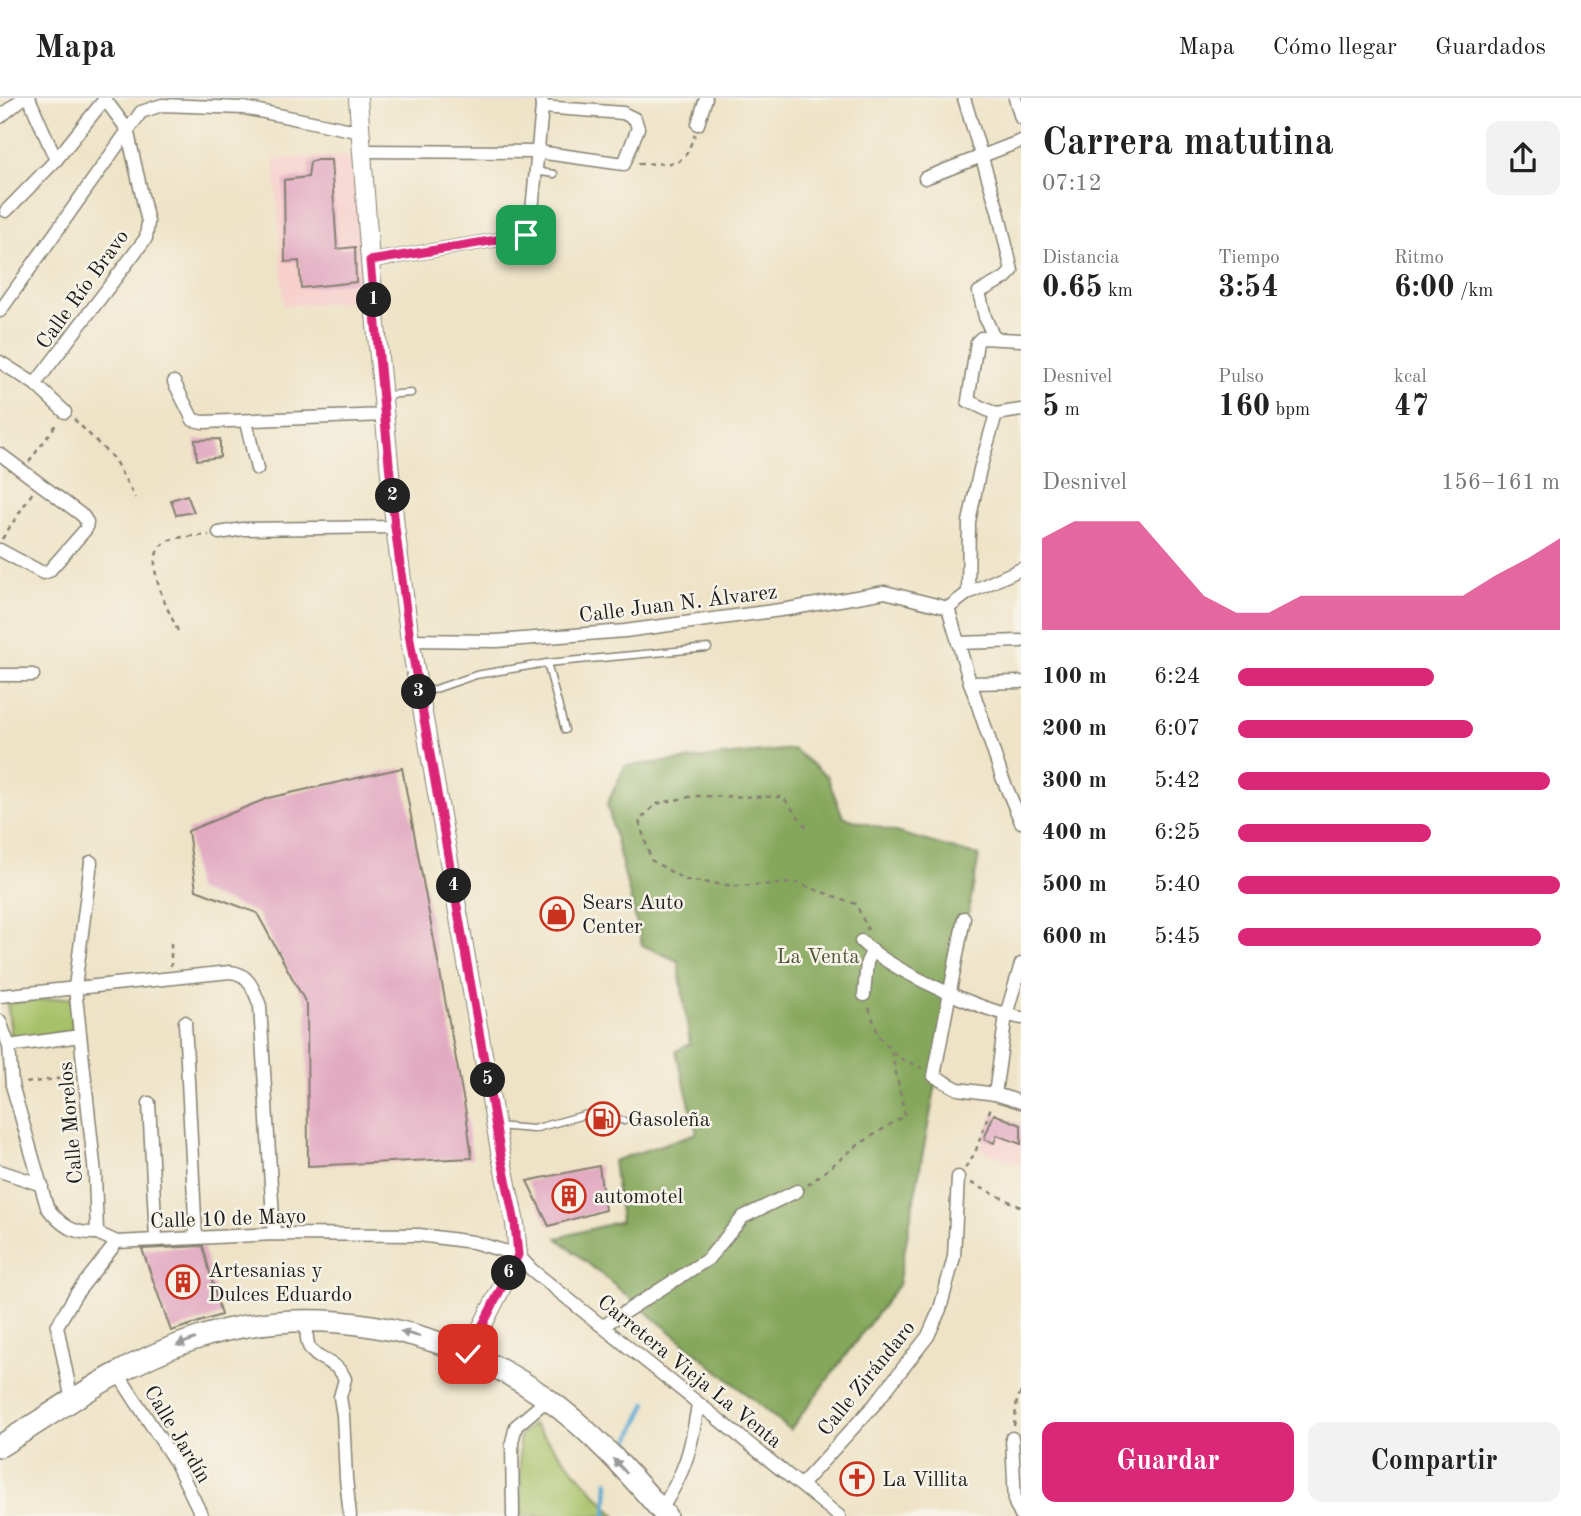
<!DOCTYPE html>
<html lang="es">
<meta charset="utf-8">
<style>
body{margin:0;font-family:"Old Standard TT",serif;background:#f2f2f2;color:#222;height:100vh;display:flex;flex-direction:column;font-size:26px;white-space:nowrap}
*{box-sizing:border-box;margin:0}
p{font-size:23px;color:#767676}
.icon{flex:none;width:38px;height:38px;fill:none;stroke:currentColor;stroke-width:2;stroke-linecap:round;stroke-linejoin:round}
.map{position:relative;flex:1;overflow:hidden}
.panel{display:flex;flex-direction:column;background:#fff;width:560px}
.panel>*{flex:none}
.pin{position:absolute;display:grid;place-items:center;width:60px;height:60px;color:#fff;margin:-30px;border-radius:14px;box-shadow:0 4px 10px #0006}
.km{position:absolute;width:35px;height:35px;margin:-18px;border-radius:50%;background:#222;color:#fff;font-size:19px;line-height:35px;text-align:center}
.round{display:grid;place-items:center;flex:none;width:74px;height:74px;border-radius:14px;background:#f2f2f2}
.head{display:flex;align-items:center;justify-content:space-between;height:119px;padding:0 21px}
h1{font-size:38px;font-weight:600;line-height:52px}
.stats{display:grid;grid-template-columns:repeat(3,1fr);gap:10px;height:119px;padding:7px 21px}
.stats div{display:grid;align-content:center}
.stats b{font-size:30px;font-weight:600}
.stats small{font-size:19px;font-weight:400}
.stats p{font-size:19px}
.chart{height:196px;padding:14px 21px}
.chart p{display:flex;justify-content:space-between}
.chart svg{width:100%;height:126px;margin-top:7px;fill:#db2777;opacity:.7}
.cta{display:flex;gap:14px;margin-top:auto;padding:14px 21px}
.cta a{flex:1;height:80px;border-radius:14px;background:#db2777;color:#fff;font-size:28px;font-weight:600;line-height:80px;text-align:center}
.cta a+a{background:#f2f2f2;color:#222}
ul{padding:0 21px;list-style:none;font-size:23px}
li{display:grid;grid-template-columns:112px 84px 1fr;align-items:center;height:52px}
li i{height:18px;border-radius:9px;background:#db2777}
header{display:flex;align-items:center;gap:42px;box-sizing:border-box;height:98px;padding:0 35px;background:#fff;border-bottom:2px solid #e0e0e0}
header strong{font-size:33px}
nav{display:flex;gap:38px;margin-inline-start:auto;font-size:24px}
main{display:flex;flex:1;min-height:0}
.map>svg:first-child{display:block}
.built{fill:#f7d0cc}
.green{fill:#a7c167;stroke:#626e42;stroke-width:2}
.forest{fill:#85a75c;stroke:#50623c;stroke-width:2}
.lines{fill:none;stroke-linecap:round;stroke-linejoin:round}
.stream{stroke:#59a8d3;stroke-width:4.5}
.building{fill:#e2abc2}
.service-casing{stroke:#858071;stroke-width:9}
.minor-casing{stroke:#858071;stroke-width:15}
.secondary-casing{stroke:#858071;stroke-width:20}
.trunk-casing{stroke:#858071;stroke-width:24}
.path{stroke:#858071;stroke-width:2.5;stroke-dasharray:5 5;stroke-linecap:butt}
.service{stroke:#fff;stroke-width:6}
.minor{stroke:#fff;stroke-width:12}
.secondary{stroke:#fff;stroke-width:18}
.trunk{stroke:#fff;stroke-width:21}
.oneway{fill:#999}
.route-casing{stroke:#fff;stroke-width:14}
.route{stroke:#db2777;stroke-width:9}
.labels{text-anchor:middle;stroke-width:5;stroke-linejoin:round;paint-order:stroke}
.street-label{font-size:21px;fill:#1c1c1c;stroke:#f7f3e8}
.poi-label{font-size:21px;fill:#1c1c1c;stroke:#f7f3e8;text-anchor:start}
.park-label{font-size:21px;fill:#4d5636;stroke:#f7f3e8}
</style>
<header>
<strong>Mapa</strong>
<nav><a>Mapa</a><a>Cómo llegar</a><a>Guardados</a></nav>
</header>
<main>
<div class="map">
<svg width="1021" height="1418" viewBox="0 0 1021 1418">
<rect width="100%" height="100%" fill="#f7f3e8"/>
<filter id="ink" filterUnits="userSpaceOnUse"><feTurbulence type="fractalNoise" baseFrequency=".0143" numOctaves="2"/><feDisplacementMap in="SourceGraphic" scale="14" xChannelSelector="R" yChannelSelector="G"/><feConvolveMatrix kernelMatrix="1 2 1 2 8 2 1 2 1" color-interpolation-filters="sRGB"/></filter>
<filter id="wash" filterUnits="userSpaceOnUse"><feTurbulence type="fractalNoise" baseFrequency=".00686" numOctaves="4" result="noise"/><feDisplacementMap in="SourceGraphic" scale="28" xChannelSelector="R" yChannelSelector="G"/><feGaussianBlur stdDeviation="1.57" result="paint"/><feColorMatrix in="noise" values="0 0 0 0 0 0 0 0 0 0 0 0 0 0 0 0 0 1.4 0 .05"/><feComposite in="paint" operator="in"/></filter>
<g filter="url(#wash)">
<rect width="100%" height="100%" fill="#eee3c6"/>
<!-- built -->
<g class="built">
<polygon points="356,57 366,202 284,208 274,61"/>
<polygon points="994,1016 1021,1027 1021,1067 980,1051"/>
</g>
<!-- green -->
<g class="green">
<polygon points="72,899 73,933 12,942 7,905"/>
<polygon points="533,1326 616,1418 522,1418 519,1339"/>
</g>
<!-- forest -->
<polygon class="forest" points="793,651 827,678 843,719 979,758 898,1187 790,1332 557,1140 621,1123 613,1063 697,1035 676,953 690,946 678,863 642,847 607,706 625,668"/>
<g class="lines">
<!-- stream -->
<g class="stream">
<polyline points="625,1352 647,1305"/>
<polyline points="606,1418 608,1383"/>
</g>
</g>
<g id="blocks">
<!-- building -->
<g class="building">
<polygon points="317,62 331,62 337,151 355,149 356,184 301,190 299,163 285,164 284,82 308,79 310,64"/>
<polygon points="220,341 220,359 197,362 195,342"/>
<polygon points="187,397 194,414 176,417 171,402"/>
<polygon points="402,670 466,1015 472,1060 308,1068 307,907 257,815 196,792 188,733 268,700"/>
<polygon points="994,1016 1021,1027 1021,1046 997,1037 994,1045 984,1041"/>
<polygon points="599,1068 605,1112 549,1128 527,1083"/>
<polygon points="203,1148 221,1217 171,1233 142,1151"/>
</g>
</g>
</g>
<g filter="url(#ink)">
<use href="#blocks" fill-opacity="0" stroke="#858071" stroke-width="2"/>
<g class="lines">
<defs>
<g id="service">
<polyline points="535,73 554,76"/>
<polyline points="386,297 411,295"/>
<polyline points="547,565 565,632"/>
<polyline points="421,596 476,577 547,565 708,550"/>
<polyline points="498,1028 533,1031 595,1014 624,1023"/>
</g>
<g id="minor">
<polyline points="29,0 56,62"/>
<polyline points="964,0 998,113 1012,173 1005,180 979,194 985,219 994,240"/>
<polyline points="1015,0 1021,20"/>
<polyline points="0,19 23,0"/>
<polyline points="698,26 706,0"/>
<polyline points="362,53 538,54 624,66 638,30 635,21 623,15 542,9"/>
<polyline points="925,80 1021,43"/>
<polyline points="6,113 56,62 104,2"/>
<polyline points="370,163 526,137 530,133 542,9 541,0"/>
<polyline points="0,213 141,14 162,7 244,10 361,34"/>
<polyline points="1021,242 981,240 977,244 968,303 996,316 1021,312"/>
<polyline points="0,264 35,286 65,314"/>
<polyline points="174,284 193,322 203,324 386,317"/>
<polyline points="35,286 146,140 148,124 127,31 104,0"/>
<polyline points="246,324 257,371"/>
<polyline points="0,356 83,418 87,424 86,431 49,473 43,475 0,452"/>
<polyline points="219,435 243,431 395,429"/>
<polyline points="968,495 969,424 980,371 996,316"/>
<polyline points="948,510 968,578 1002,679 1021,724"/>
<polyline points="948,510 968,495 1021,471"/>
<polyline points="410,542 497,543 625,533 788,511 885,494 948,510"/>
<polyline points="958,545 1021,543"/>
<polyline points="0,577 33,577"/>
<polyline points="970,585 1021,584"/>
<polyline points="91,764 75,889 95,1076 97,1135 117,1144"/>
<polyline points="964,820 934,978 958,991 995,996 1021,1004"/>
<path d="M861 843C891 873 978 911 1021 920"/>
<polyline points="864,897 867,864 873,852"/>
<path d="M0 898 230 874C249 875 254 892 260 908L274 1136"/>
<path d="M0 923 9 948 12 987 47 1109C61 1128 74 1136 97 1135"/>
<polyline points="185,924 196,1140"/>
<polyline points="9,948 80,938"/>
<polyline points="995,996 1006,917 1021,866"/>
<polyline points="149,1005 156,1141"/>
<polyline points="0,1073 42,1087"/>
<path d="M306 1222C307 1230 306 1239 308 1246 315 1265 336 1260 345 1281L340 1299 343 1317 346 1380 350 1418"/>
<polyline points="603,1228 708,1161 743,1119 797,1093"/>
<polyline points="118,1276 176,1365 202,1418"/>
<polyline points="72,1303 57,1228 76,1196 117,1144 274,1136 419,1137 473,1144 518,1157 532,1172 839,1418"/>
<polyline points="1012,1340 1015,1405 1021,1418"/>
<polyline points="801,1387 875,1306 928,1238 940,1211 954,1159 958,1079"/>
<path d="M661 1412C686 1372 691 1352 698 1306"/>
<polyline points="513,1418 512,1344 516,1328 548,1301"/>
</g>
<polyline id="secondary" points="358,0 370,163 395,429 410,542 501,1058 515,1125 518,1157 468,1256"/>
<path id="trunk" d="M0 1348C60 1311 121 1266 189 1243 309 1201 443 1227 546 1300 591 1332 630 1376 666 1418"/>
</defs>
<!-- service casing -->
<use href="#service" class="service-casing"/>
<!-- minor casing -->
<use href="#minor" class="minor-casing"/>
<!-- secondary casing -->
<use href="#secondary" class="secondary-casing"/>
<!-- trunk casing -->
<use href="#trunk" class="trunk-casing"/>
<!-- path -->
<g class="path">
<polyline points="638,66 677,65 687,55 695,36"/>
<polyline points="74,321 114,361 135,400"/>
<polyline points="29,364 58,324"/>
<polyline points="2,441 33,394"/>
<path d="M178 533C169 513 136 455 170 442 181 438 196 438 209 437"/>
<polyline points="806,729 783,699 694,698 656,706 639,723 651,762 685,782 736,788 797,785 856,806 868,832"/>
<polyline points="171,845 171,868"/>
<path d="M893 954C899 963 913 964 922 970"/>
<polyline points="26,985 71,979"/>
<polyline points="965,1070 975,1055 992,1006"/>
<polyline points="971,1085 1021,1109"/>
<polyline points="808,1087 858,1047 905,1017 891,951 879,939 868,907"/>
<polyline points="1014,1328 1017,1302 1021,1294"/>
</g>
<!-- service -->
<use href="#service" class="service"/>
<!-- minor -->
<use href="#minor" class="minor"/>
<!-- secondary -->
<use href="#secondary" class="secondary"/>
<!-- trunk -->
<use href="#trunk" class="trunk"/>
</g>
<!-- one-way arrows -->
<defs><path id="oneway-solid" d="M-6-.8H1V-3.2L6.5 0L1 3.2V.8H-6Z" transform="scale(1.75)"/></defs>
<g class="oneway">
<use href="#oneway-solid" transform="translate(410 1236) rotate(-165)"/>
<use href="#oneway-solid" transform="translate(186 1244) rotate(160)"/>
<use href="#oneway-solid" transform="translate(620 1368) rotate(-133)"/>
</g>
</g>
<g class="lines" filter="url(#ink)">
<defs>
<polyline id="route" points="468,1256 518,1157 515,1125 501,1058 410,542 395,429 370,163 526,137"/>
</defs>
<!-- route casing -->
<use href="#route" class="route-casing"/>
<!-- route -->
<use href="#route" class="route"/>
</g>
<!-- icons -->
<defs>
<symbol id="shop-ring" viewBox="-11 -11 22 22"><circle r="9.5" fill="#f7f3e8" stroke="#c8321e" stroke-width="1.5"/><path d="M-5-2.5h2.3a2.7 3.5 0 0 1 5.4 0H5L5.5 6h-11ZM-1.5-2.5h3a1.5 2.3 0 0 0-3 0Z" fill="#c8321e"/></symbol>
<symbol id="fuel-ring" viewBox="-11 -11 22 22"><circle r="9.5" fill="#f7f3e8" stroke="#c8321e" stroke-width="1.5"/><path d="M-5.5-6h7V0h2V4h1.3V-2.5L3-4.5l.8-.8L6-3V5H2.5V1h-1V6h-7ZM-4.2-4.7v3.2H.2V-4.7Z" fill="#c8321e"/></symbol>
<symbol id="building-ring" viewBox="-11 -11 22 22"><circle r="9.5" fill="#f7f3e8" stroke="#c8321e" stroke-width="1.5"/><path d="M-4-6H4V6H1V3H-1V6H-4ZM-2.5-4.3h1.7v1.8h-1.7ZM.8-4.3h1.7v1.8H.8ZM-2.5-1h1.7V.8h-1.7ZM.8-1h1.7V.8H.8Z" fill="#c8321e"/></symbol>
<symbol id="church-ring" viewBox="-11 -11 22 22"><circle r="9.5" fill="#f7f3e8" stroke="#c8321e" stroke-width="1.5"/><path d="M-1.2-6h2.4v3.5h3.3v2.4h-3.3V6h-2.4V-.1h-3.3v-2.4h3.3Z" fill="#c8321e"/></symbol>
</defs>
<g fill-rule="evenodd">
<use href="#shop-ring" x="538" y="797" width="38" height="38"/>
<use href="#fuel-ring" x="584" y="1002" width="38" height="38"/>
<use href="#building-ring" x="550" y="1079" width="38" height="38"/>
<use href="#building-ring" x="164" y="1165" width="38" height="38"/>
<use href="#church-ring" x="838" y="1362" width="38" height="38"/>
</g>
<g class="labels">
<!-- street labels -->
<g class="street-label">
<text transform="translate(82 191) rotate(-54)" y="7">Calle Río Bravo</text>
<text transform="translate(678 505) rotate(-7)" y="7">Calle Juan N. Álvarez</text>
<text transform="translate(70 1025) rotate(-95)" y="7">Calle Morelos</text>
<text transform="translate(228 1120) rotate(-2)" y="7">Calle 10 de Mayo</text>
<text transform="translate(690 1273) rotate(39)" y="7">Carretera Vieja La Venta</text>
<text transform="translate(866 1280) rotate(-51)" y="7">Calle Zirándaro</text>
<text transform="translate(178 1336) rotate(59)" y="7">Calle Jardín</text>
</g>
<!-- poi labels -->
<g class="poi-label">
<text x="582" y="811">Sears Auto<tspan x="582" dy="24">Center</tspan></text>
<text x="628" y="1028">Gasoleña</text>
<text x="594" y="1105">automotel</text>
<text x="208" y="1179">Artesanias y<tspan x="208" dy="24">Dulces Eduardo</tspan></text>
<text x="882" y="1388">La Villita</text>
</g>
<!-- park labels -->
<g class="park-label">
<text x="818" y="865">La Venta</text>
</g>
</g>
</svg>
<div class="pin" style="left:526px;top:137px;background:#1e9e55"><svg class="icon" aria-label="arrive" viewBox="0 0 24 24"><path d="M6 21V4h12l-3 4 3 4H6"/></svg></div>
<div class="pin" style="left:468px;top:1256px;background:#d93025"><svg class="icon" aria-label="check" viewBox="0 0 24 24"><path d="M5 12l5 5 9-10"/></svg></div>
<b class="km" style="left:374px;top:202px">1</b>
<b class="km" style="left:393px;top:398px">2</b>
<b class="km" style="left:419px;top:594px">3</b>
<b class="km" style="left:454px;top:788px">4</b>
<b class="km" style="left:488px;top:982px">5</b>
<b class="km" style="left:509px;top:1175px">6</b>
</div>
<section class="panel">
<div class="head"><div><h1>Carrera matutina</h1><p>07:12</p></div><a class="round"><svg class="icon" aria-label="share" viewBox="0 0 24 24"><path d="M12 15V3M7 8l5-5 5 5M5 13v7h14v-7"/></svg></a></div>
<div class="stats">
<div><p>Distancia</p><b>0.65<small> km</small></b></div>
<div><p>Tiempo</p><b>3:54</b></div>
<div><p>Ritmo</p><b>6:00<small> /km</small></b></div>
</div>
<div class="stats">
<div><p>Desnivel</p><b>5<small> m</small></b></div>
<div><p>Pulso</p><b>160<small> bpm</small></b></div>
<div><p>kcal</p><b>47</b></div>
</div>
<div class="chart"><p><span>Desnivel</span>156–161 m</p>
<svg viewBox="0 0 160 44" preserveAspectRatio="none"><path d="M0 44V12L10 6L20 6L30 6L40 19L50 32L60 38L70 38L80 32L90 32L100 32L110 32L120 32L130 32L140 25L150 19L160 12V44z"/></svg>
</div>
<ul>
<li><b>100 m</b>6:24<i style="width:61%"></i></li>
<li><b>200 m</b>6:07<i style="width:73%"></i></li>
<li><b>300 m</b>5:42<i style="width:97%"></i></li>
<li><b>400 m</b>6:25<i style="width:60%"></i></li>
<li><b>500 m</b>5:40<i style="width:100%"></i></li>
<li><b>600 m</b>5:45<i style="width:94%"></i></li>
</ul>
<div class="cta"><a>Guardar</a><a>Compartir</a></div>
</section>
</main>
